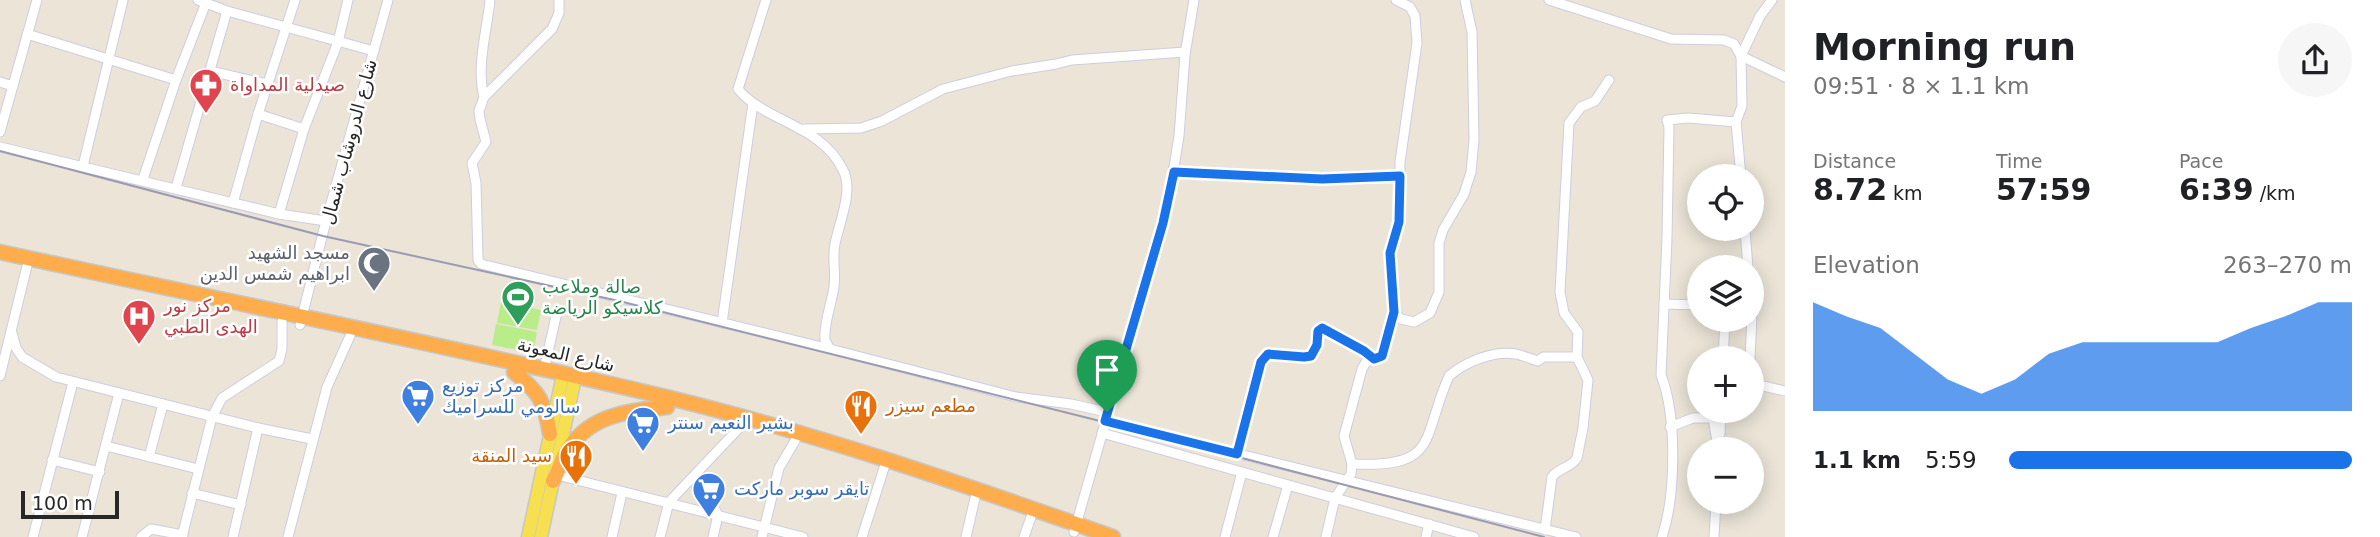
<!DOCTYPE html>
<meta charset="utf-8">
<style>
body{margin:0;font-family:"DejaVu Sans",Cairo,sans-serif;background:#f6f6f6;color:#202124;height:100vh;display:flex;flex-direction:column;font-size:26px;white-space:nowrap}
*{box-sizing:border-box;margin:0}
p{font-size:23px;color:#757577}
.icon{flex:none;width:38px;height:38px;fill:none;stroke:currentColor;stroke-width:2;stroke-linecap:round;stroke-linejoin:round}
.map{position:relative;flex:1;overflow:hidden}
.drawer{display:flex;flex-direction:column;background:#fff;width:595px}
.drawer>*{flex:none}
.tools{position:absolute;left:1687px;top:164px;display:grid;gap:14px}
.tools a{display:grid;place-items:center;width:77px;height:77px;border-radius:50%;background:#fff;box-shadow:0 4px 18px #0003;font-size:35px}
.scale{position:absolute;left:21px;bottom:18px;width:98px;box-sizing:border-box;padding-left:7px;border:4px solid #272727;border-top:0;font-size:19px;line-height:24px;white-space:nowrap;color:#272727;-webkit-text-stroke:5px #fff;paint-order:stroke}
.pin{position:absolute;display:grid;place-items:center;width:60px;height:60px;color:#fff;margin:-72px -30px;border-radius:50% 50% 50% 0;rotate:-45deg;box-shadow:0 0 7px #0007}
.pin .icon{rotate:45deg}
.round{display:grid;place-items:center;flex:none;width:74px;height:74px;border-radius:37px;background:#f6f6f6}
.headline{display:flex;align-items:center;justify-content:space-between;height:119px;padding:0 28px}
h1{font-size:38px;font-weight:600;line-height:52px}
.figures{display:grid;grid-template-columns:repeat(3,1fr);gap:10px;height:119px;padding:7px 28px}
.figures div{display:grid;align-content:center}
.figures b{font-size:30px;font-weight:600}
.figures small{font-size:19px;font-weight:400}
.figures p{font-size:19px}
.chart{height:196px;padding:14px 28px}
.chart p{display:flex;justify-content:space-between}
.chart svg{width:100%;height:126px;margin-top:7px;fill:#1a73e8;opacity:.7}
ul{padding:0 28px;list-style:none;font-size:23px}
li{display:grid;grid-template-columns:112px 84px 1fr;align-items:center;height:52px}
li i{height:18px;border-radius:9px;background:#1a73e8}
main{display:flex;flex:1;min-height:0}
.map>svg:first-child{display:block}
.pitch{fill:#b9ed8a}
.lines{fill:none;stroke-linecap:round;stroke-linejoin:round}
.minor-casing{stroke:#cccee1;stroke-width:11}
.major-casing{stroke:#c7c7c7;stroke-width:15}
.highway-casing{stroke:#c7c7c7;stroke-width:17}
.minor{stroke:#fff;stroke-width:9}
.major{stroke:#f6e050;stroke-width:12}
.highway{stroke:#ffac4d;stroke-width:14}
.rail{stroke:#9a9bb2;stroke-width:2}
.route-casing{stroke:#fff;stroke-width:14}
.route{stroke:#1a73e8;stroke-width:9}
.labels{text-anchor:middle;stroke-width:5;stroke-linejoin:round;paint-order:stroke}
.health-label{font-size:18px;fill:#be3a42;stroke:#fff;text-anchor:start}
.street-label{font-size:18px;fill:#272727;stroke:#fff}
.worship-label{font-size:18px;fill:#5b616d;stroke:#fff;text-anchor:end}
.leisure-label{font-size:18px;fill:#27864d;stroke:#fff;text-anchor:start}
.shop-label{font-size:18px;fill:#366cbe;stroke:#fff;text-anchor:start}
.food-label{font-size:18px;fill:#c56008;stroke:#fff;text-anchor:start}
</style>
<main>
<div class="map">
<svg width="1785" height="537" viewBox="0 0 1785 537">
<rect width="100%" height="100%" fill="#ebe4d7"/>
<!-- pitch -->
<g class="pitch">
<polygon points="501,302 541,310 537,330 497,323"/>
<polygon points="496,324 537,332 533,353 492,345"/>
</g>
<g class="lines">
<defs>
<g id="minor">
<polyline points="198,0 227,11 374,51"/>
<polyline points="559,0 559,13 552,29 484,97 479,111 480,119 486,142 472,163 476,183 478,260 481,264 830,349"/>
<path d="M766 0 738 89C766 123 821 124 843 170 854 190 839 223 835 244 832 258 836 272 834 287 832 301 823 327 825 340 826 343 829 347 830 349L1016 397 1071 404 1107 412"/>
<polyline points="1549,0 1671,39 1724,40 1734,44 1741,56 1785,77"/>
<polyline points="27,34 176,80"/>
<polyline points="210,71 267,84"/>
<polyline points="0,82 13,86"/>
<path d="M484 97C476 66 487 31 490 0"/>
<polyline points="258,114 304,129"/>
<polyline points="804,129 861,128 882,121 943,89 1012,71 1056,64 1072,60 1185,52"/>
<polyline points="0,132 37,0"/>
<polyline points="0,147 279,214 326,221"/>
<polyline points="83,166 123,0"/>
<polyline points="1174,172 1322,179 1365,179 1400,176"/>
<polyline points="1741,177 1736,122 1742,106 1741,56 1760,16 1772,0"/>
<polyline points="143,179 176,80 207,0"/>
<polyline points="176,188 227,11"/>
<polyline points="233,203 258,114 295,0"/>
<polyline points="279,214 304,129 338,42 348,0"/>
<polyline points="1745,229 1748,268"/>
<polyline points="1664,304 1699,305"/>
<polyline points="1394,312 1401,319 1414,322 1430,313 1439,292 1439,243 1443,230 1464,194 1471,172 1474,140 1472,32 1465,0"/>
<polyline points="1732,320 1743,320"/>
<polyline points="722,323 753,103"/>
<polyline points="300,325 326,221 388,0"/>
<polyline points="12,333 16,348 22,357 56,377 258,428 312,439"/>
<polyline points="1723,359 1725,320"/>
<polyline points="1750,359 1752,314"/>
<polyline points="544,370 557,312"/>
<polyline points="1752,375 1754,384 1785,391"/>
<polyline points="0,376 27,266"/>
<polyline points="1105,421 1576,537"/>
<polyline points="1670,427 1693,418 1713,418 1718,447"/>
<polyline points="1102,433 1474,537"/>
<polyline points="1720,434 1721,411"/>
<polyline points="106,446 198,469"/>
<polyline points="1237,454 1261,362 1268,353 1304,357 1311,356 1317,345 1318,331 1322,328 1364,351 1374,359"/>
<polyline points="149,457 163,404"/>
<polyline points="52,460 100,472"/>
<path d="M1352 464C1440 468 1421 439 1449 376 1465 362 1494 350 1516 354 1524 356 1531 359 1538 361L1543 357H1577"/>
<polyline points="557,475 803,537"/>
<polyline points="695,475 718,515 713,537"/>
<polyline points="192,493 241,505"/>
<path d="M1545 530 1552 477C1558 468 1571 468 1577 458L1583 428 1588 380 1577 357 1578 332 1564 313 1560 292 1569 123 1581 107 1595 101 1609 80"/>
<polyline points="1074,532 1168,204 1179,136 1185,55 1194,0"/>
<polyline points="33,537 73,382"/>
<polyline points="82,537 119,393"/>
<polyline points="141,537 151,529 183,535"/>
<polyline points="182,537 212,417 222,398 279,361 282,349 282,321"/>
<polyline points="233,537 258,428"/>
<polyline points="288,537 327,387 350,336"/>
<polyline points="612,537 622,493"/>
<polyline points="660,537 669,502 741,426"/>
<polyline points="762,537 779,468 795,441"/>
<polyline points="862,537 884,468"/>
<polyline points="966,537 975,498"/>
<polyline points="1024,537 1031,517"/>
<polyline points="1225,537 1242,472"/>
<polyline points="1273,537 1288,485"/>
<polyline points="1326,537 1335,498 1351,474 1352,464 1344,436 1362,369 1366,362 1382,356 1394,312 1390,253 1399,222 1400,162 1417,43 1415,16 1410,7 1396,0"/>
<polyline points="1426,537 1429,524"/>
<path d="M1662 537C1676 495 1677 416 1661 375L1667 238 1669 127 1667 120 1688 118 1736 122"/>
<polyline points="1714,537 1716,502"/>
</g>
<g id="major">
<polyline points="528,537 563,375"/>
<polyline points="541,537 575,378"/>
</g>
<g id="highway">
<path d="M0 252C216 299 434 343 649 393 807 430 960 483 1113 537"/>
<path d="M514 372C539 392 545 402 550 434"/>
<path d="M553 481C558 473 560 464 564 456 586 415 626 411 667 407"/>
</g>
</defs>
<!-- minor casing -->
<use href="#minor" class="minor-casing"/>
<!-- major casing -->
<use href="#major" class="major-casing"/>
<!-- highway casing -->
<use href="#highway" class="highway-casing"/>
<!-- minor -->
<use href="#minor" class="minor"/>
<!-- major -->
<use href="#major" class="major"/>
<!-- highway -->
<use href="#highway" class="highway"/>
<!-- rail -->
<polyline class="rail" points="0,151 323,236 619,301 1108,423 1544,537"/>
</g>
<g class="lines">
<defs>
<polygon id="route" points="1174,172 1322,179 1400,176 1399,222 1390,253 1394,312 1382,356 1374,359 1364,351 1322,328 1318,331 1317,345 1311,356 1304,357 1268,354 1261,362 1237,454 1105,421 1163,223"/>
</defs>
<!-- route casing -->
<use href="#route" class="route-casing"/>
<!-- route -->
<use href="#route" class="route"/>
</g>
<!-- icons -->
<defs>
<symbol id="pharmacy-pin" viewBox="-11 -11 22 30"><path d="M0 17L-7.5 6A9.5 9.5 0 1 1 7.5 6Z" fill="#e0444e" stroke="#fff"/><path d="M-2-6h4v4h4v4h-4v4h-4v-4h-4v-4h4Z" fill="#fff"/></symbol>
<symbol id="mosque-pin" viewBox="-11 -11 22 30"><path d="M0 17L-7.5 6A9.5 9.5 0 1 1 7.5 6Z" fill="#6b7280" stroke="#fff"/><path d="M3.5-4.9A6 6 0 1 0 3.5 4.9A5 5 0 1 1 3.5-4.9Z" fill="#fff"/></symbol>
<symbol id="stadium-pin" viewBox="-11 -11 22 30"><path d="M0 17L-7.5 6A9.5 9.5 0 1 1 7.5 6Z" fill="#2e9e5b" stroke="#fff"/><path d="M0-5a6.5 5 0 1 0 0 10a6.5 5 0 1 0 0-10ZM-3.5-1.8h7v3.6h-7Z" fill="#fff"/></symbol>
<symbol id="hospital-pin" viewBox="-11 -11 22 30"><path d="M0 17L-7.5 6A9.5 9.5 0 1 1 7.5 6Z" fill="#e0444e" stroke="#fff"/><path d="M-5-5h3v3.5h4V-5h3V5h-3V1.5h-4V5h-3Z" fill="#fff"/></symbol>
<symbol id="supermarket-pin" viewBox="-11 -11 22 30"><path d="M0 17L-7.5 6A9.5 9.5 0 1 1 7.5 6Z" fill="#3f7fe0" stroke="#fff"/><path d="M-6-5.5h2.5l.6 2H6L4.5 2H-2.5L-4.4-4H-6ZM-1.5 3.2a1.3 1.3 0 1 0 .1 0ZM3 3.2a1.3 1.3 0 1 0 .1 0Z" fill="#fff"/></symbol>
<symbol id="restaurant-pin" viewBox="-11 -11 22 30"><path d="M0 17L-7.5 6A9.5 9.5 0 1 1 7.5 6Z" fill="#e8710a" stroke="#fff"/><path d="M-5-6h1v4h1v-4h1v4h1v-4h1v5L-1.5 .5V6h-2V.5L-5-1ZM5-6V6H3V1.5H1.5Q1.5-4 5-6Z" fill="#fff"/></symbol>
</defs>
<g fill-rule="evenodd">
<use href="#pharmacy-pin" x="187" y="66" width="38" height="52"/>
<use href="#mosque-pin" x="355" y="244" width="38" height="52"/>
<use href="#stadium-pin" x="499" y="278" width="38" height="52"/>
<use href="#hospital-pin" x="120" y="297" width="38" height="52"/>
<use href="#supermarket-pin" x="399" y="377" width="38" height="52"/>
<use href="#restaurant-pin" x="842" y="387" width="38" height="52"/>
<use href="#supermarket-pin" x="624" y="404" width="38" height="52"/>
<use href="#restaurant-pin" x="557" y="437" width="38" height="52"/>
<use href="#supermarket-pin" x="690" y="470" width="38" height="52"/>
</g>
<g class="labels">
<!-- health labels -->
<g class="health-label">
<text x="230" y="91">صيدلية المداواة</text>
<text x="164" y="312">مركز نور<tspan x="164" dy="21">الهدى الطبي</tspan></text>
</g>
<!-- street labels -->
<g class="street-label">
<text transform="translate(349 142) rotate(-75)" y="6">شارع الدروشاب شمال</text>
<text transform="translate(566 355) rotate(13)" y="6">شارع المعونة</text>
</g>
<!-- worship labels -->
<g class="worship-label">
<text x="350" y="259">مسجد الشهيد<tspan x="350" dy="21">ابراهيم شمس الدين</tspan></text>
</g>
<!-- leisure labels -->
<g class="leisure-label">
<text x="542" y="293">صالة وملاعب<tspan x="542" dy="21">كلاسيكو الرياضة</tspan></text>
</g>
<!-- shop labels -->
<g class="shop-label">
<text x="442" y="392">مركز توزيع<tspan x="442" dy="21">سالومي للسراميك</tspan></text>
<text x="668" y="429">بشير النعيم سنتر</text>
<text x="734" y="495">تايقر سوبر ماركت</text>
</g>
<!-- food labels -->
<g class="food-label">
<text x="886" y="412">مطعم سيزر</text>
<text x="552" y="462" text-anchor="end">سيد المنقة</text>
</g>
</g>
</svg>
<div class="tools">
<a><svg class="icon" aria-label="locate" viewBox="0 0 24 24"><circle cx="12" cy="12" r="6"/><path d="M12 2v4M12 18v4M2 12h4M18 12h4"/></svg></a>
<a><svg class="icon" aria-label="layers" viewBox="0 0 24 24"><path d="M12 4l9 5-9 5-9-5zM3 14l9 5 9-5"/></svg></a>
<a>+</a>
<a>−</a>
</div>
<div class="scale">100 m</div>
<div class="pin" style="left:1107px;top:412px;background:#1e9e55"><svg class="icon" aria-label="arrive" viewBox="0 0 24 24"><path d="M6 21V4h12l-3 4 3 4H6"/></svg></div>
</div>
<section class="drawer">
<div class="headline"><div><h1>Morning run</h1><p>09:51 · 8 × 1.1 km</p></div><a class="round"><svg class="icon" aria-label="share" viewBox="0 0 24 24"><path d="M12 15V3M7 8l5-5 5 5M5 13v7h14v-7"/></svg></a></div>
<div class="figures">
<div><p>Distance</p><b>8.72<small> km</small></b></div>
<div><p>Time</p><b>57:59</b></div>
<div><p>Pace</p><b>6:39<small> /km</small></b></div>
</div>
<div class="chart"><p><span>Elevation</span>263–270 m</p>
<svg viewBox="0 0 160 44" preserveAspectRatio="none"><path d="M0 44V6L10 11L20 15L30 24L40 33L50 38L60 33L70 24L80 20L90 20L100 20L110 20L120 20L130 15L140 11L150 6L160 6V44z"/></svg>
</div>
<ul>
<li><b>1.1 km</b>5:59<i style="width:100%"></i></li>
</ul>
</section>
</main>
